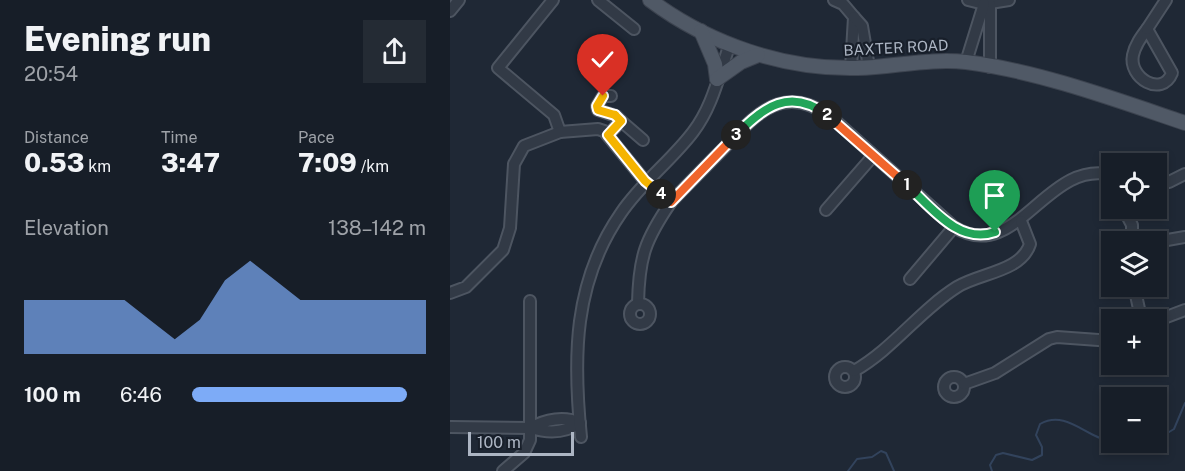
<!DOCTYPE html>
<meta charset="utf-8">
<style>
body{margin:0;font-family:"Public Sans",sans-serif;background:#242b34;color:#f1f3f6;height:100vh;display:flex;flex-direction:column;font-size:22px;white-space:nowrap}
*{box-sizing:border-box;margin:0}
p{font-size:20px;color:#9ea2a8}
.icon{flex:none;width:33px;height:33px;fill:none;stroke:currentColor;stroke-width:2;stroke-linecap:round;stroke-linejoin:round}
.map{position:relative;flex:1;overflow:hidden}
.panel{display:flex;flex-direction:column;background:#171e28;width:450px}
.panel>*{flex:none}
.buttons{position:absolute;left:651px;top:153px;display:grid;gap:12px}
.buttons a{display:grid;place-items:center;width:66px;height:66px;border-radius:0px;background:#171e28;box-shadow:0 3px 9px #0003,0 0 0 2px #363c45;font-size:30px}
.scale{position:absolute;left:18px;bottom:15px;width:106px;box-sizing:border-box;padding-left:6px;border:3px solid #acb5c3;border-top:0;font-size:16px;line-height:21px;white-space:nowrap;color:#acb5c3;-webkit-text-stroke:4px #181f2a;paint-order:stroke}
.pin{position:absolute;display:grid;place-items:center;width:51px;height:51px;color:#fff;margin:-62px -26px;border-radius:50% 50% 50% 0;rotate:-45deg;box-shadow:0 0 6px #0007}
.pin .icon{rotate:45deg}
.km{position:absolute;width:30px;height:30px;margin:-15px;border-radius:50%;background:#222;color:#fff;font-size:16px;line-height:30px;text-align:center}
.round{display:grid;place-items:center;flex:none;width:63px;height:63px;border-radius:0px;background:#242b34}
.head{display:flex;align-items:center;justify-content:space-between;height:102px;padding:0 24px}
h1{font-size:33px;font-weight:800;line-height:45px}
.figures{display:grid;grid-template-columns:repeat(3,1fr);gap:9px;height:102px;padding:6px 24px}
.figures div{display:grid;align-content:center}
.figures b{font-size:26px;font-weight:800}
.figures small{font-size:16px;font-weight:400}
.figures p{font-size:16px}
.chart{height:168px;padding:12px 24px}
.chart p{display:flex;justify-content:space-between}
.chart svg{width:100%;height:108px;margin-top:6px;fill:#7dabf7;opacity:.7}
ul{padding:0 24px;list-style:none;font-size:20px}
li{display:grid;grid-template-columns:96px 72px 1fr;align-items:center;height:45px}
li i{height:15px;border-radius:8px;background:#7dabf7}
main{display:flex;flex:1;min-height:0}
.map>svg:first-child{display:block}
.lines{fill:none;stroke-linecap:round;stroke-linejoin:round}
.stream{stroke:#32435c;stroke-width:2}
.minor-casing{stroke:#4d5561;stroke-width:14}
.major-casing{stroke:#3c434f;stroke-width:16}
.minor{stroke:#323a46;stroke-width:10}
.major{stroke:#505966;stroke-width:14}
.split-1-casing{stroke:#fff;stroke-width:12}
.split-2-casing{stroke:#fff;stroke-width:12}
.split-3-casing{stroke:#fff;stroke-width:12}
.split-4-casing{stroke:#fff;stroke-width:12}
.split-5-casing{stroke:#fff;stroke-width:12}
.split-6-casing{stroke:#fff;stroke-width:12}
.split-1{stroke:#22a559;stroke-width:8}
.split-2{stroke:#f0652b;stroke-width:8}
.split-3{stroke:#22a559;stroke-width:8}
.split-4{stroke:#f0652b;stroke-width:8}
.split-5{stroke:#f5b400;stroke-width:8}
.split-6{stroke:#f5b400;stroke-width:8}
.labels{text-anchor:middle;stroke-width:4.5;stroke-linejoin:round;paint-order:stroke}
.street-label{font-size:15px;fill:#acb5c3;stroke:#181f2a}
</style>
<main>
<section class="panel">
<div class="head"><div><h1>Evening run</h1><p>20:54</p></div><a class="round"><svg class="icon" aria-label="share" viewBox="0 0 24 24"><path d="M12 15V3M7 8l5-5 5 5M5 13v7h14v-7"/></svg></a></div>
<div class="figures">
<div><p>Distance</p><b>0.53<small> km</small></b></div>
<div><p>Time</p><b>3:47</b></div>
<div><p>Pace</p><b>7:09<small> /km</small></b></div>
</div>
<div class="chart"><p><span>Elevation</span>138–142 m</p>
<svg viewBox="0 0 160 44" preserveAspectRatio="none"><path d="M0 44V22L10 22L20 22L30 22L40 22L50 30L60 38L70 30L80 14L90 6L100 14L110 22L120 22L130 22L140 22L150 22L160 22V44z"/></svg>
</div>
<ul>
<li><b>100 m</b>6:46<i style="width:92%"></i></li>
</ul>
</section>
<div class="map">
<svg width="735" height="471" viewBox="0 0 735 471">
<rect width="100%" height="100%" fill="#1f2835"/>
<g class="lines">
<!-- stream -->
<g class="stream">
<polyline points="706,440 724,429 735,403"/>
<polyline points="398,471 407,459 422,457 431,451 436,453 444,471"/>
<path d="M542 471 540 465 546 455 553 453 582 460 592 455V447L586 435 590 424C617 409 637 439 662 441"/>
</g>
<defs>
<g id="minor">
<polyline points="103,0 48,68 104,115 110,132"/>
<polyline points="148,0 184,29"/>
<polyline points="384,0 393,4 404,17 401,68"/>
<polyline points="518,0 534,4 559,0"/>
<polyline points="540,4 540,67"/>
<polyline points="0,11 9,0"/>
<polyline points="404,17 412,26 419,67"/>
<path d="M697 29 722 73C712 98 678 78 683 55 685 45 691 37 697 29Z"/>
<polyline points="697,29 716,0"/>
<polyline points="516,62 534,4"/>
<polyline points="171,121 193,140"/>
<polyline points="158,135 171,121 166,116 148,110 147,106 153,96 161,96"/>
<polyline points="706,185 719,182 735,174"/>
<polyline points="673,208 682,225 682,242"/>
<polyline points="376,210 423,156"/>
<polyline points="706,242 735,237"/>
<polyline points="460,279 504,227"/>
<polyline points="684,286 691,318"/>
<path d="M0 293 16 287 53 250 60 228 64 164 74 146 110 132 148 129 154 131 195 181 221 202C238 184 256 166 273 149 306 114 333 82 381 117L504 227C567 266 596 158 662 175"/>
<path d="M188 303C189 257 195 240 221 202"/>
<circle cx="190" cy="314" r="10"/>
<polyline points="706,321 735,310"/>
<circle cx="395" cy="377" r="10"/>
<path d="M404 371C443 349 469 311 507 287 529 273 571 272 580 244L571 221"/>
<circle cx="504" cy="387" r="10"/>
<polyline points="514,384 545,373 599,339 607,337 662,341"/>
<path d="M0 427 81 428C97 433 115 433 130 423 115 416 95 419 81 428"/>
<path d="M131 437C123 358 123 282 171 213 192 182 221 161 243 132 263 106 269 74 280 44"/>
<polyline points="53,471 74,453 80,440 80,301"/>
</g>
<g id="major">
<path d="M200 0C259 44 334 70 408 68 444 67 480 58 516 62 588 71 667 100 735 123"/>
<polyline points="251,31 265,64 267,79"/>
<polyline points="267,79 291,62 308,55"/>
</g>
</defs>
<!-- minor casing -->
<use href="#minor" class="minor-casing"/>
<!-- major casing -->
<use href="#major" class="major-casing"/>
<!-- minor -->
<use href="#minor" class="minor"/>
<!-- major -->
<use href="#major" class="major"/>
</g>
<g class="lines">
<defs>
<path id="split-1" d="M457 185C481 207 509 245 545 232"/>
<polyline id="split-2" points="377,115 457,185"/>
<path id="split-3" d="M286 135C313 107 340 87 377 115"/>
<polyline id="split-4" points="211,194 221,202 286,135"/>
<polyline id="split-5" points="165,115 171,121 158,135 195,181 211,194"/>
<polyline id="split-6" points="153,96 147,106 148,110 165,115"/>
</defs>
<!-- split-1 casing -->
<use href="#split-1" class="split-1-casing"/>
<!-- split-2 casing -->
<use href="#split-2" class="split-2-casing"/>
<!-- split-3 casing -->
<use href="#split-3" class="split-3-casing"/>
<!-- split-4 casing -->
<use href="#split-4" class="split-4-casing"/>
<!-- split-5 casing -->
<use href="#split-5" class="split-5-casing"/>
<!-- split-6 casing -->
<use href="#split-6" class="split-6-casing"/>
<!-- split-1 -->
<use href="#split-1" class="split-1"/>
<!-- split-2 -->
<use href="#split-2" class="split-2"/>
<!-- split-3 -->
<use href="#split-3" class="split-3"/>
<!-- split-4 -->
<use href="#split-4" class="split-4"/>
<!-- split-5 -->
<use href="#split-5" class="split-5"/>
<!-- split-6 -->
<use href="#split-6" class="split-6"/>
</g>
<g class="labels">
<!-- street labels -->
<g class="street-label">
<text transform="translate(446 48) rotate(-3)" y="5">BAXTER ROAD</text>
</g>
</g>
</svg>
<div class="buttons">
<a><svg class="icon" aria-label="locate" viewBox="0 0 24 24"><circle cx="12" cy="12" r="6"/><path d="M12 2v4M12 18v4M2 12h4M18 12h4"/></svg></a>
<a><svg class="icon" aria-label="layers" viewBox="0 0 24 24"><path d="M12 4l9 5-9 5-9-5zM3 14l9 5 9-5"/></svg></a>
<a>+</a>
<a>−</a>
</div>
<div class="scale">100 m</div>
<div class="pin" style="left:545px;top:232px;background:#1e9e55"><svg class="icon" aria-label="arrive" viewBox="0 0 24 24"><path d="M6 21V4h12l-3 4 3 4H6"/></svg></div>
<div class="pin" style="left:153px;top:96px;background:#d93025"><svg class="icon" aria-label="check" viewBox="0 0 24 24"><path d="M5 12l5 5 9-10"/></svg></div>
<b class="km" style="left:457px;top:185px">1</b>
<b class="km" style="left:377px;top:115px">2</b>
<b class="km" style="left:286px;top:135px">3</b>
<b class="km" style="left:211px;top:194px">4</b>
</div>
</main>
